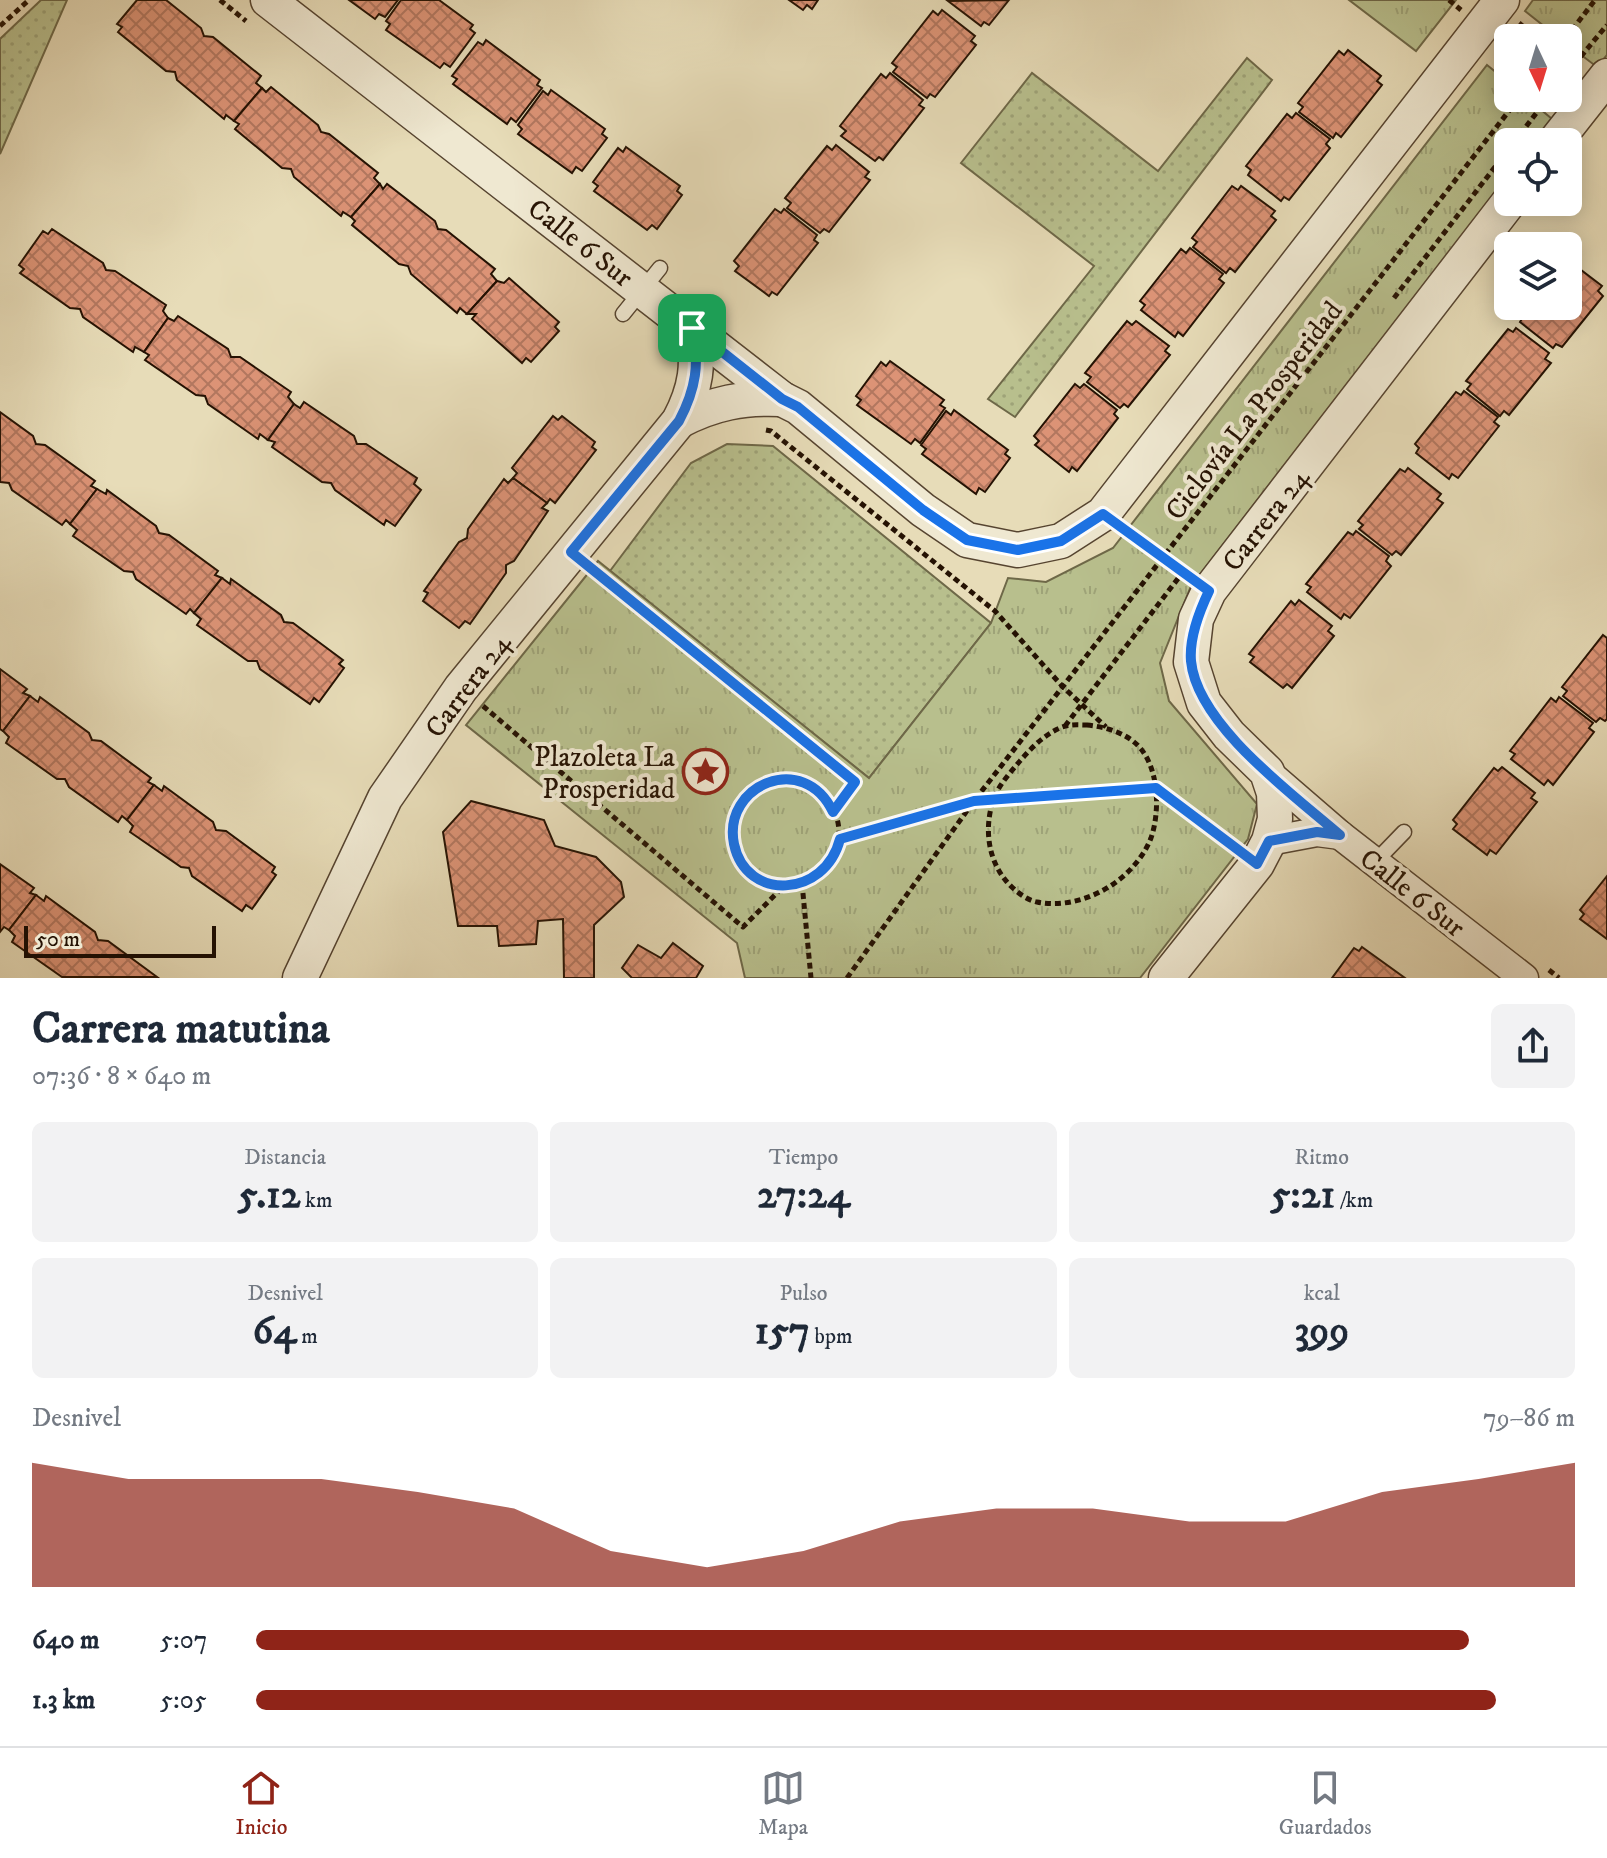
<!DOCTYPE html>
<html lang="es">
<meta charset="utf-8">
<style>
body{margin:0;font-family:"IM FELL DW Pica",serif;background:#f2f2f3;color:#1f2937;height:100vh;display:flex;flex-direction:column;font-size:30px;white-space:nowrap}
*{box-sizing:border-box;margin:0}
p{font-size:26px;color:#747a83}
.icon{flex:none;width:44px;height:44px;fill:none;stroke:currentColor;stroke-width:2;stroke-linecap:round;stroke-linejoin:round}
.map{position:relative;height:978px;overflow:hidden}
.side{display:flex;flex-direction:column;background:#fff;flex:1}
.side>*{flex:none}
.needle{width:52px;rotate:176deg}
.fabs{position:absolute;left:1494px;top:24px;display:grid;gap:16px}
.fabs a{display:grid;place-items:center;width:88px;height:88px;border-radius:12px;background:#fff;box-shadow:0 4px 20px #0003;font-size:40px}
.scale{position:absolute;left:24px;bottom:20px;width:192px;box-sizing:border-box;padding-left:8px;border:4px solid #251203;border-top:0;font-size:22px;line-height:28px;white-space:nowrap;color:#251203;-webkit-text-stroke:6px #efe8d1;paint-order:stroke}
.pin{position:absolute;display:grid;place-items:center;width:68px;height:68px;color:#fff;margin:-34px;border-radius:16px;box-shadow:0 4px 12px #0006}
.round{display:grid;place-items:center;flex:none;width:84px;height:84px;border-radius:12px;background:#f2f2f3}
.head{display:flex;align-items:center;justify-content:space-between;height:136px;padding:0 32px}
h1{font-size:44px;font-weight:800;line-height:60px}
.stats{display:grid;grid-template-columns:repeat(3,1fr);gap:12px;height:136px;padding:8px 32px}
.stats div{display:grid;align-content:center;border-radius:12px;background:#f2f2f3;text-align:center}
.stats b{font-size:40px;font-weight:800}
.stats small{font-size:22px;font-weight:400}
.stats p{font-size:22px}
.chart{height:224px;padding:16px 32px}
.chart p{display:flex;justify-content:space-between}
.chart svg{width:100%;height:144px;margin-top:8px;fill:#8f2418;opacity:.7}
ul{padding:0 32px;list-style:none;font-size:26px}
li{display:grid;grid-template-columns:128px 96px 1fr;align-items:center;height:60px}
li i{height:20px;border-radius:10px;background:#8f2418}
.tabs{display:flex;justify-content:space-around;align-items:center;height:112px;border-top:2px solid #e0e1e3;background:#fff;font-size:22px;color:#747a83}
.tabs a{display:grid;justify-items:center;gap:4px}
.tabs .selected{color:#8f2418}
.map>svg:first-child{display:block}
.grass{fill:url(#grass-dots);stroke:#6e6848;stroke-width:2}
.park{fill:url(#park-tufts);stroke:#6e6848;stroke-width:2}
.building{fill:url(#building-cross-hatch);stroke:#251203;stroke-width:2}
.lines{fill:none;stroke-linecap:round;stroke-linejoin:round}
.service-casing{stroke:#564430;stroke-width:17}
.minor-casing{stroke:#564430;stroke-width:31}
.tertiary-casing{stroke:#564430;stroke-width:37}
.path{stroke:#251203;stroke-width:5;stroke-dasharray:6 4;stroke-linecap:butt}
.service{stroke:#efe8d1;stroke-width:14}
.minor{stroke:#efe8d1;stroke-width:28}
.tertiary{stroke:#efe8d1;stroke-width:34}
.route-casing{stroke:#fff;stroke-width:16}
.route{stroke:#1a73e8;stroke-width:10}
.labels{text-anchor:middle;stroke-width:8;stroke-linejoin:round;paint-order:stroke}
.street-label{font-size:28px;fill:#251203;stroke:#efe8d1}
.poi-label{font-size:28px;fill:#251203;stroke:#efe8d1;text-anchor:end}
</style>
<div class="map">
<svg width="1607" height="978" viewBox="0 0 1607 978">
<defs>
<pattern id="grass-dots" width="8" height="8" patternUnits="userSpaceOnUse" patternTransform="scale(2)"><rect width="8" height="8" fill="#b8bf8d"/><path d="M2 2h.1M6 6h.1" fill="none" stroke="#9ea378" stroke-width="1.8" stroke-linecap="round"/></pattern>
<pattern id="park-tufts" width="24" height="20" patternUnits="userSpaceOnUse" patternTransform="scale(2)"><rect width="24" height="20" fill="#b8bf8d"/><path d="M3 7l-1-3M5 7V3M7 7l1-3M15 17l-1-3M17 17v-4M19 17l1-3" fill="none" stroke="#9ea378"/></pattern>
<pattern id="building-cross-hatch" width="8" height="8" patternUnits="userSpaceOnUse" patternTransform="scale(2)"><rect width="8" height="8" fill="#dc9376"/><path d="M0 0l8 8M0 8l8-8" fill="none" stroke="#b2775f"/></pattern>
</defs>
<rect width="100%" height="100%" fill="#e7dcb8"/>
<filter id="stains"><feTurbulence type="fractalNoise" baseFrequency=".0025" numOctaves="4"/><feColorMatrix values="0 0 0 0 .2 0 0 0 0 .09 0 0 0 0 .02 0 0 0 .5 -.17"/></filter>
<radialGradient id="worn" r=".72"><stop offset=".6" stop-color="#630" stop-opacity="0"/><stop offset="1" stop-color="#630" stop-opacity=".3"/></radialGradient>
<!-- grass -->
<g class="grass">
<polygon points="41,0 67,0 0,154 0,39"/>
<polygon points="1247,58 1272,80 1015,417 988,399 1094,266 961,163 1032,73 1158,171"/>
<polygon points="727,444 773,446 991,623 869,778 610,571 691,463"/>
</g>
<!-- park -->
<g class="park">
<polygon points="1349,0 1456,0 1416,51"/>
<polygon points="1533,0 1607,0 1607,55 1597,67 1568,45 1568,38 1559,38 1525,11"/>
<polygon points="1487,65 1508,82 1508,98 1527,98 1552,119 1535,142 1508,142 1508,176 1191,586 1160,663 1169,701 1257,804 1248,839 1140,978 745,978 737,943 466,725 598,561 869,778 991,623 1008,578 1046,582 1113,548"/>
</g>
<!-- building -->
<g class="building">
<polygon points="137,0 166,0 201,28 204,36 213,37 261,76 256,83 262,88 234,121 226,115 224,119 177,80 175,72 166,71 118,32 122,27 117,24"/>
<polygon points="349,0 398,0 385,17 379,14 375,19"/>
<polygon points="401,0 439,0 473,25 470,29 475,33 450,67 444,63 440,68 386,30 390,24 386,21"/>
<polygon points="789,0 818,0 812,9 807,5 803,10"/>
<polygon points="1009,0 989,25 984,22 981,26 948,1"/>
<polygon points="942,10 975,36 971,41 976,45 935,97 930,94 927,98 893,72 897,67 892,63 933,11 938,15"/>
<polygon points="486,40 540,80 537,85 542,88 516,122 511,118 507,124 453,84 457,79 452,76 478,42 483,45"/>
<polygon points="1348,50 1381,76 1377,81 1382,85 1341,137 1336,133 1333,138 1299,112 1303,107 1298,103 1339,51 1344,55"/>
<polygon points="890,73 923,100 919,105 924,108 883,160 879,157 875,161 841,136 846,131 840,126 881,74 886,78"/>
<polygon points="271,87 318,125 321,132 329,134 378,173 374,178 380,184 351,217 343,212 341,216 294,177 291,169 282,168 235,129 239,124 234,121 262,88 266,92"/>
<polygon points="551,90 605,129 602,134 607,138 582,171 576,167 572,173 518,134 522,129 518,125 543,91 548,95"/>
<polygon points="1296,113 1330,139 1326,144 1330,148 1289,200 1284,197 1281,201 1248,175 1251,170 1246,166 1287,114 1292,118"/>
<polygon points="836,145 869,172 865,177 870,180 829,232 824,229 820,233 787,208 791,203 785,198 827,146 832,150"/>
<polygon points="626,147 680,186 677,191 682,195 657,229 652,225 647,230 594,191 598,186 593,182 618,148 623,152"/>
<polygon points="380,184 383,189 387,184 435,221 438,229 446,230 495,269 491,274 497,281 467,314 460,308 457,313 411,274 408,266 399,264 352,225 355,221 351,217"/>
<polygon points="1232,186 1238,190 1241,186 1275,211 1271,216 1276,220 1235,272 1230,268 1226,273 1193,247 1197,242 1192,238"/>
<polygon points="775,209 781,213 784,209 817,235 814,240 818,243 777,295 772,292 769,296 735,271 739,266 734,261"/>
<polygon points="52,229 103,263 106,270 115,271 166,305 163,311 168,318 144,352 135,347 133,352 83,317 80,309 70,308 20,273 24,269 19,265 43,231 48,234"/>
<polygon points="1190,248 1223,274 1219,279 1224,283 1183,336 1178,332 1175,337 1141,310 1145,305 1140,301 1181,249 1186,253"/>
<polygon points="1568,260 1602,286 1598,291 1603,296 1562,347 1556,344 1553,348 1520,322 1523,317 1519,313 1525,306 1568,306"/>
<polygon points="509,278 559,322 555,327 559,331 531,362 526,358 522,363 472,319 476,314 467,314 497,281 504,283"/>
<polygon points="178,316 228,349 231,357 240,357 291,392 288,397 294,404 268,440 260,434 258,439 208,404 205,396 196,395 145,360 149,355 144,352 168,318 174,321"/>
<polygon points="1127,321 1132,325 1136,321 1169,346 1165,351 1170,355 1128,407 1124,404 1120,408 1087,382 1091,377 1085,373"/>
<polygon points="1516,328 1549,353 1545,359 1551,363 1509,415 1504,411 1500,416 1467,389 1471,384 1466,381 1508,329 1513,332"/>
<polygon points="890,361 944,400 940,405 945,408 920,443 915,439 911,444 857,405 861,400 856,396 881,362 886,366"/>
<polygon points="1075,384 1080,388 1084,384 1117,410 1114,414 1118,418 1077,471 1072,467 1069,472 1035,445 1039,441 1034,436"/>
<polygon points="1464,391 1498,417 1494,422 1499,426 1458,478 1452,474 1449,479 1416,453 1419,448 1415,444 1456,392 1461,395"/>
<polygon points="304,402 354,436 357,444 366,444 417,478 414,484 421,490 395,526 386,520 384,525 335,490 331,483 322,482 272,447 275,442 268,440 294,404 300,408"/>
<polygon points="954,410 1008,450 1005,454 1010,458 985,492 979,488 976,494 922,454 926,449 921,445 946,411 951,415"/>
<polygon points="0,412 33,436 36,444 45,445 95,481 91,486 97,489 70,524 66,520 62,525 12,490 9,483 0,482"/>
<polygon points="553,416 558,420 562,416 595,442 592,447 596,450 555,503 550,499 547,503 513,478 517,473 512,468"/>
<polygon points="1408,468 1441,494 1437,499 1443,503 1401,555 1396,551 1392,555 1359,529 1363,525 1358,521 1400,469 1405,472"/>
<polygon points="513,478 547,503 542,508 548,511 514,561 506,565 506,573 470,624 465,621 459,628 423,601 428,593 424,591 459,542 467,538 468,529 504,479 508,483"/>
<polygon points="97,489 106,494 107,490 156,526 159,533 169,535 218,571 215,575 222,578 194,613 190,609 186,614 136,579 133,572 124,571 73,536 77,530 70,524"/>
<polygon points="1356,531 1389,556 1386,561 1391,566 1350,618 1344,614 1341,619 1307,592 1311,587 1306,584 1348,532 1353,535"/>
<polygon points="222,578 230,584 231,579 281,615 284,622 293,623 343,660 339,664 344,668 319,702 314,698 310,704 260,669 257,661 248,661 197,625 201,619 194,613"/>
<polygon points="1299,600 1332,626 1328,631 1334,636 1292,688 1287,684 1283,688 1250,662 1254,657 1249,654 1291,601 1295,605"/>
<polygon points="1603,635 1607,638 1607,719 1605,721 1600,718 1596,722 1563,696 1567,691 1562,687"/>
<polygon points="0,669 27,689 23,693 30,696 3,731 0,729"/>
<polygon points="30,696 38,702 40,697 89,733 92,740 101,741 151,778 148,782 154,785 127,820 122,816 118,822 69,787 65,779 57,779 6,743 9,737 3,731"/>
<polygon points="1559,697 1593,723 1589,728 1594,732 1553,785 1548,780 1544,785 1511,759 1515,754 1510,751 1551,698 1556,702"/>
<polygon points="1502,767 1535,793 1531,798 1537,802 1496,854 1490,850 1487,855 1453,829 1457,824 1453,820 1494,768 1498,771"/>
<polygon points="154,785 162,791 164,786 213,822 216,830 226,831 275,867 272,872 276,875 252,909 246,905 242,911 192,876 189,868 181,867 130,832 133,826 127,820"/>
<polygon points="471,801 544,820 555,846 596,857 621,882 624,897 594,925 594,978 564,978 563,919 538,921 536,944 499,946 497,926 458,926 443,832"/>
<polygon points="0,864 34,888 30,893 36,895 9,930 4,927 0,932"/>
<polygon points="1607,876 1607,939 1580,919 1584,914 1580,910"/>
<polygon points="36,895 44,901 46,896 95,932 98,940 108,941 157,977 62,977 12,942 15,936 9,930"/>
<polygon points="673,943 703,966 696,978 632,978 622,968 638,945 661,958"/>
<polygon points="1362,947 1405,978 1332,978 1354,948 1359,951"/>
</g>
<g class="lines">
<defs>
<g id="service">
<polyline points="623,314 660,268"/>
<polyline points="1375,862 1404,832"/>
</g>
<g id="minor">
<polyline points="1267,772 1340,835 1524,978"/>
<polyline points="1269,841 1317,832 1340,835"/>
</g>
<g id="tertiary">
<polyline points="268,0 782,399 798,407 923,510 967,540 1018,550 1061,541 1103,514 1502,0"/>
<polyline points="1555,142 1607,76"/>
<path d="M679 421C713 403 744 397 782 399"/>
<path d="M300 978 385 798 461 688 679 421C696 389 700 363 692 328"/>
<polyline points="1166,978 1257,864 1269,841 1275,819 1274,793 1267,772 1229,735 1204,703 1191,662 1196,619 1209,591 1509,202"/>
</g>
</defs>
<!-- service casing -->
<use href="#service" class="service-casing"/>
<!-- minor casing -->
<use href="#minor" class="minor-casing"/>
<!-- tertiary casing -->
<use href="#tertiary" class="tertiary-casing"/>
<!-- path -->
<g class="path">
<polyline points="220,0 246,21"/>
<polyline points="1449,0 1461,10"/>
<polyline points="1519,23 1537,38"/>
<polyline points="0,26 29,0"/>
<polyline points="1566,38 1595,0"/>
<polyline points="1568,72 1607,25"/>
<polyline points="1514,142 1548,98"/>
<polyline points="1568,174 1575,165"/>
<polyline points="1537,214 1546,202"/>
<polyline points="1394,298 1508,150"/>
<polyline points="766,430 771,431 995,611 1063,687 1106,727"/>
<polyline points="1126,530 1186,573"/>
<polyline points="593,569 855,782 833,812"/>
<polyline points="483,706 743,927 784,886"/>
<path d="M1087 725C1106 727 1128 733 1141 749 1159 771 1160 812 1151 838 1134 881 1082 911 1037 902 1026 900 1014 890 1007 882 988 860 984 829 993 801 997 787 1010 773 1020 761 1032 747 1045 734 1062 727 1070 724 1079 725 1087 725Z"/>
<polyline points="1065,726 1183,572"/>
<circle cx="786" cy="833" r="53"/>
<polyline points="840,839 974,801 1156,788 1234,846"/>
<polyline points="802,883 811,978"/>
<polyline points="1549,970 1559,978"/>
<polyline points="847,978 974,801 1519,98"/>
</g>
<!-- service -->
<use href="#service" class="service"/>
<!-- minor -->
<use href="#minor" class="minor"/>
<!-- tertiary -->
<use href="#tertiary" class="tertiary"/>
</g>
<g class="lines">
<defs>
<path id="route" d="M692 328 782 399 798 407 923 510 967 540 1018 550 1061 541 1103 514 1209 591C1199 612 1189 637 1191 661 1197 725 1294 795 1340 835L1317 832 1269 841 1257 864 1156 788 974 801 840 839C825 898 746 902 734 844 722 785 804 750 833 812L855 782 571 552 679 421C696 389 700 363 692 328Z"/>
</defs>
<!-- route casing -->
<use href="#route" class="route-casing"/>
<!-- route -->
<use href="#route" class="route"/>
</g>
<!-- icons -->
<defs>
<symbol id="sight-ring" viewBox="-11 -11 22 22"><circle r="9.5" fill="#efe8d1" stroke="#8f2418" stroke-width="1.5"/><path d="M0-6L1.8-2.2L6-1.7L2.9 1.2L3.7 5.4L0 3.3L-3.7 5.4L-2.9 1.2L-6-1.7L-1.8-2.2Z" fill="#8f2418"/></symbol>
</defs>
<g fill-rule="evenodd">
<use href="#sight-ring" x="680" y="746" width="51" height="51"/>
</g>
<g class="labels">
<!-- street labels -->
<g class="street-label">
<text transform="translate(581 242) rotate(38)" y="10">Calle 6 Sur</text>
<text transform="translate(1253 410) rotate(-52)" y="10">Ciclovía La Prosperidad</text>
<text transform="translate(1265 519) rotate(-52)" y="10">Carrera 24</text>
<text transform="translate(467 685) rotate(-53)" y="10">Carrera 24</text>
<text transform="translate(1413 892) rotate(38)" y="10">Calle 6 Sur</text>
</g>
<!-- poi labels -->
<g class="poi-label">
<text x="675" y="766">Plazoleta La<tspan x="675" dy="32">Prosperidad</tspan></text>
</g>
</g>
<rect width="100%" height="100%" filter="url(#stains)"/>
<rect width="100%" height="100%" fill="url(#worn)"/>
</svg>
<div class="fabs">
<a><svg class="needle" viewBox="-14 -14 28 28"><path d="M0-13l5 13h-10z" fill="#e53935"/><path d="M0 13l5-13h-10z" fill="#747a83"/></svg></a>
<a><svg class="icon" aria-label="locate" viewBox="0 0 24 24"><circle cx="12" cy="12" r="6"/><path d="M12 2v4M12 18v4M2 12h4M18 12h4"/></svg></a>
<a><svg class="icon" aria-label="layers" viewBox="0 0 24 24"><path d="M12 4l9 5-9 5-9-5zM3 14l9 5 9-5"/></svg></a>
</div>
<div class="scale">50 m</div>
<div class="pin" style="left:692px;top:328px;background:#1e9e55"><svg class="icon" aria-label="arrive" viewBox="0 0 24 24"><path d="M6 21V4h12l-3 4 3 4H6"/></svg></div>
</div>
<section class="side">
<div class="head"><div><h1>Carrera matutina</h1><p>07:36 · 8 × 640 m</p></div><a class="round"><svg class="icon" aria-label="share" viewBox="0 0 24 24"><path d="M12 15V3M7 8l5-5 5 5M5 13v7h14v-7"/></svg></a></div>
<div class="stats">
<div><p>Distancia</p><b>5.12<small> km</small></b></div>
<div><p>Tiempo</p><b>27:24</b></div>
<div><p>Ritmo</p><b>5:21<small> /km</small></b></div>
</div>
<div class="stats">
<div><p>Desnivel</p><b>64<small> m</small></b></div>
<div><p>Pulso</p><b>157<small> bpm</small></b></div>
<div><p>kcal</p><b>399</b></div>
</div>
<div class="chart"><p><span>Desnivel</span>79–86 m</p>
<svg viewBox="0 0 160 44" preserveAspectRatio="none"><path d="M0 44V6L10 11L20 11L30 11L40 15L50 20L60 33L70 38L80 33L90 24L100 20L110 20L120 24L130 24L140 15L150 11L160 6V44z"/></svg>
</div>
<ul>
<li><b>640 m</b>5:07<i style="width:92%"></i></li>
<li><b>1.3 km</b>5:05<i style="width:94%"></i></li>
</ul>
</section>
<nav class="tabs">
<a class="selected"><svg class="icon" aria-label="home" viewBox="0 0 24 24"><path d="M3 11l9-7 9 7M6 9v11h12V9"/></svg>Inicio</a>
<a><svg class="icon" aria-label="map" viewBox="0 0 24 24"><path d="M3 6l6-2 6 2 6-2v14l-6 2-6-2-6 2zM9 4v14M15 6v14"/></svg>Mapa</a>
<a><svg class="icon" aria-label="saved" viewBox="0 0 24 24"><path d="M7 4h10v16l-5-4-5 4z"/></svg>Guardados</a>
</nav>
